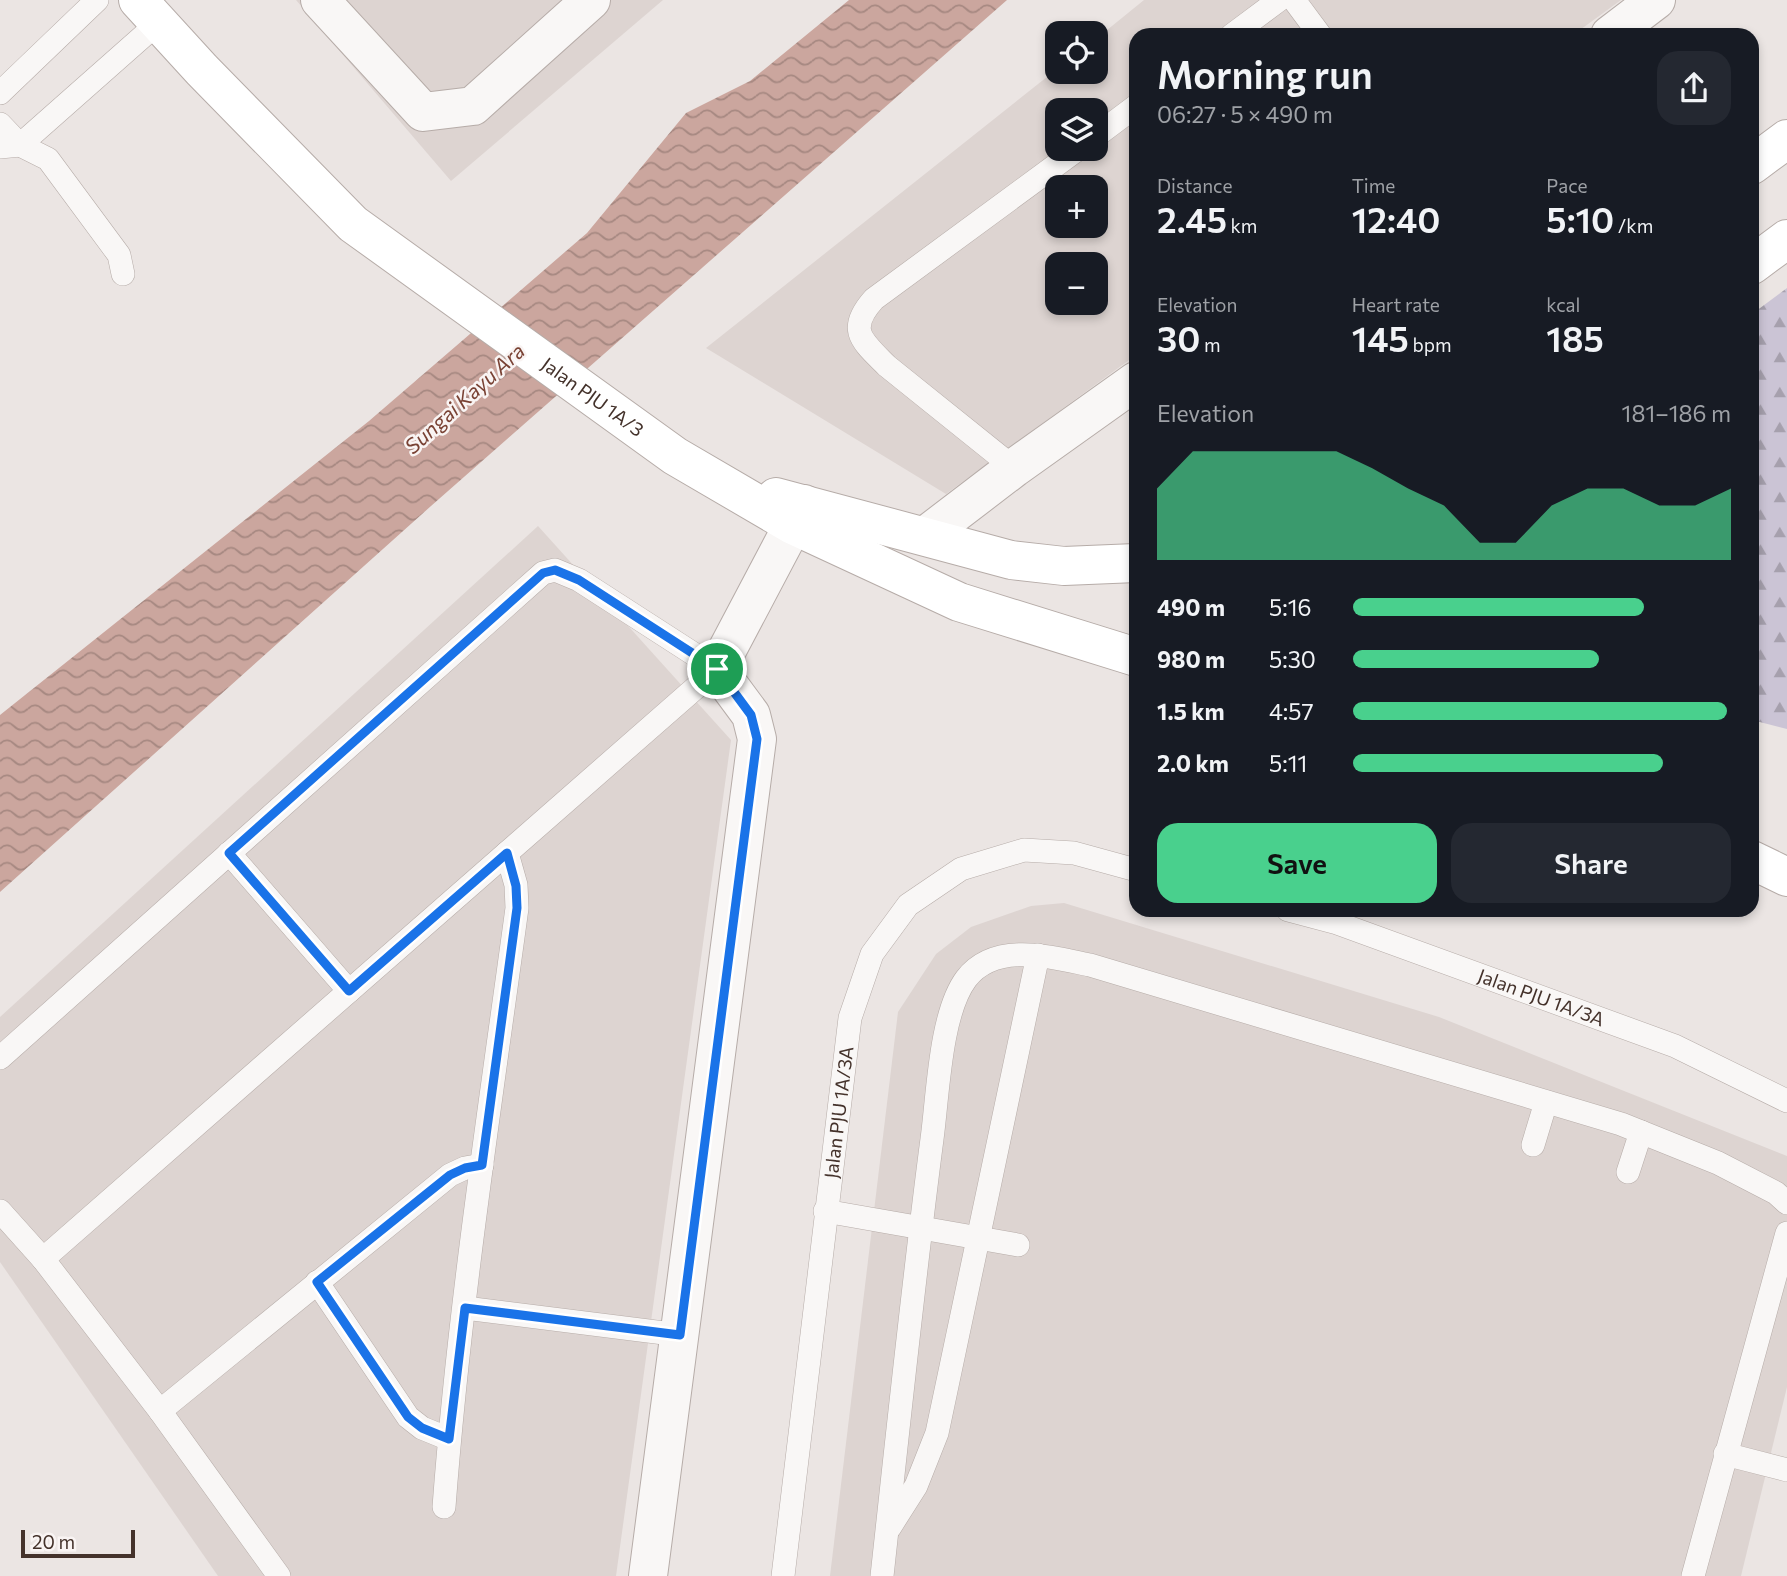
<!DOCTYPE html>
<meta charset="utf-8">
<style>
body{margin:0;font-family:Commissioner,sans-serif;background:#242831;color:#f1f3f6;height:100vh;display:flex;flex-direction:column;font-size:26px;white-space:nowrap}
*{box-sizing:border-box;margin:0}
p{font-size:23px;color:#9ea1a6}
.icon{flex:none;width:38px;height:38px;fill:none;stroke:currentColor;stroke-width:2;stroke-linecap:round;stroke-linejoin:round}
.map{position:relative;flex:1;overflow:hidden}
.panel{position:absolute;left:1129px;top:28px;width:630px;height:889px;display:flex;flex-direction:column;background:#171b24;border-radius:21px;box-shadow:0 4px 10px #0003}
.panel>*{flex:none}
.fabs{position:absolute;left:1045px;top:21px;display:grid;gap:14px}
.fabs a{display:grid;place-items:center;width:63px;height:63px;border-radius:14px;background:#171b24;box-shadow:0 4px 10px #0003;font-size:35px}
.scale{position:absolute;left:21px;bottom:18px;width:114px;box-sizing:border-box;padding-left:7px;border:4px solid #44322b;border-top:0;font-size:19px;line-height:24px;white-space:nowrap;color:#44322b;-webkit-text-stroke:5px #f9f4f3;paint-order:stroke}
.pin{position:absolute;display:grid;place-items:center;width:60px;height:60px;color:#fff;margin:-30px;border:4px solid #fff;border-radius:50%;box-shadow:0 2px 7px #0007}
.round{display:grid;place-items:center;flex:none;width:74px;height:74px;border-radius:21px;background:#242831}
.overview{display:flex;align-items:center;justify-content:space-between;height:119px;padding:0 28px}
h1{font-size:38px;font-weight:600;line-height:52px}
.metrics{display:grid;grid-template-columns:repeat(3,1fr);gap:10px;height:119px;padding:7px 28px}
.metrics div{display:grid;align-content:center}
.metrics b{font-size:35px;font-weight:600}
.metrics small{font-size:19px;font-weight:400}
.metrics p{font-size:19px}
.chart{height:196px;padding:14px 28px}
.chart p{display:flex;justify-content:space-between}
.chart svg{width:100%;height:126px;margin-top:7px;fill:#49d08d;opacity:.7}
.primary-button{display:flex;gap:14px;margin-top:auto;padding:14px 28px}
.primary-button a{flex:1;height:80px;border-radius:21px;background:#49d08d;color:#111;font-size:28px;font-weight:600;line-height:80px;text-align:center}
.primary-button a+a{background:#242831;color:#f1f3f6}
ul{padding:0 28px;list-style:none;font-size:23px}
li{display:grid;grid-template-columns:112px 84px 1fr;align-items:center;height:52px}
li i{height:18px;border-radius:9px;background:#49d08d}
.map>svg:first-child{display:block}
.built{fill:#ddd4d1;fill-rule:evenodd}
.forest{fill:url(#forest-firs)}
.water{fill:url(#water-waves)}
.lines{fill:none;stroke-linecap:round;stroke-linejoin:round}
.lane-casing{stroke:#b6aca8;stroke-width:24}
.street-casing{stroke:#b6aca8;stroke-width:40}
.secondary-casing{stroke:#b6aca8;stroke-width:40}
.lane{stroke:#f9f7f6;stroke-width:23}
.street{stroke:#f9f7f6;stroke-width:38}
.secondary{stroke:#fff;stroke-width:38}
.route-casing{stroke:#fff;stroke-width:14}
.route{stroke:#1a73e8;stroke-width:9}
.labels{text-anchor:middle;stroke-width:5;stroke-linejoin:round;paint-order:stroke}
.street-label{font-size:19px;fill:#44322b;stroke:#f9f4f3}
.water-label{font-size:21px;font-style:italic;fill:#794234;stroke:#f9f4f3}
</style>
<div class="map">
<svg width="1787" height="1576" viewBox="0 0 1787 1576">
<defs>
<pattern id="forest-firs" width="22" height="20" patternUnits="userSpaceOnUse" patternTransform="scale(1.75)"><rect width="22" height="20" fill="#cbc4d5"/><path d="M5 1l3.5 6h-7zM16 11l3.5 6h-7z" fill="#a6a0ad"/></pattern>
<pattern id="water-waves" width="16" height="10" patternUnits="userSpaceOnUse" patternTransform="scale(1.75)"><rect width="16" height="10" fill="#cba69e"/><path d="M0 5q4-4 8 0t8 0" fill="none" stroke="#a68881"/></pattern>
</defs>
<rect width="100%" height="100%" fill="#ebe5e3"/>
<!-- built -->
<g class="built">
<polygon points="296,0 663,0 451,181"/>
<path d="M1144 0H1621L1573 35H1136V355L946 494 706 348 1057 69V72H1096V39ZM1057 110H1096V149H1057ZM1057 187H1096V226H1057ZM1057 264H1096V303H1057Z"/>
<polygon points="538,526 731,740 616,1576 218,1576 0,1262 0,1017"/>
<polygon points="1064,903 1439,1017 1787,1156 1787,1387 1741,1576 830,1576 898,1012 936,954 971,927 1031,906"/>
</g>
<!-- forest -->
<polygon class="forest" points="1787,288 1787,729 1752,720 1752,314"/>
<!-- water -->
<polygon class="water" points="849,0 1007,0 431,506 0,892 0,715 369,421 587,233 686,113 750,81"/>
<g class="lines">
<defs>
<g id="lane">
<polyline points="1294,0 1320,35"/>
<polyline points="1232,35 1279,0"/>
<polyline points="0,93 97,0"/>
<polyline points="0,124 20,145 48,159 119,255 123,274"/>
<polyline points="1096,136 1136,106"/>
<polyline points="0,147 20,145 158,23"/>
<path d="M1014 468 887 366C862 341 846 330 874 299L1078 149"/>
<polyline points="229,853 349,991"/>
<path id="s1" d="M1288 910 1337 923 1675 1046 1787 1101"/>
<polyline points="0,1058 543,573 555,570 579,580 717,669 43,1259 160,1411 279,1576"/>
<polyline points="1533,1145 1546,1102"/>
<polyline points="1628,1172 1641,1132"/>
<polyline points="0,1211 43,1259"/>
<polyline points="825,1211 1018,1245"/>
<polyline points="317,1282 408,1417 422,1428 449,1439"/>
<polyline points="465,1308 680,1335"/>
<polyline points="160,1411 450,1175 465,1168 482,1165"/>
<polyline points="1725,1454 1787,1470"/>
<path d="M444 1507C459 1307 490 1107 517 908L516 885 507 853"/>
<polyline points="890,1527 916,1486 937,1433 1038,955"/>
<path id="s2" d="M783 1576 850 1018 872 954 908 905 961 869 1024 850 1074 853 1136 870"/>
<path d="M882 1576C898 1430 913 1284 932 1139 938 1095 940 1014 966 979 995 941 1051 957 1090 965L1621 1124 1718 1163 1776 1193 1787 1203"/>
<polyline points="1693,1576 1787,1233"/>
</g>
<g id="street">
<polyline points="320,0 423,112 473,106 591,0"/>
<polyline points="1610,35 1656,0"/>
<polyline points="925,536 1014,468 1136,381"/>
<polyline points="648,1576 757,739 751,715 717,669 804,504"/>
</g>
<g id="secondary">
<path id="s3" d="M138 0 202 70 353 224 675 456 793 525 959 602 1136 657"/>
<polyline points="1752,165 1787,139"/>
<polyline points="1752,265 1787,239"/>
<polyline points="776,497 1011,560 1064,566 1136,563"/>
<polyline points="1752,860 1787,877"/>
</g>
</defs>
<!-- lane casing -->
<use href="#lane" class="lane-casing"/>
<!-- street casing -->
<use href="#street" class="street-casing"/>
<!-- secondary casing -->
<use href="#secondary" class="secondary-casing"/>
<!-- lane -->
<use href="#lane" class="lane"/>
<!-- street -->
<use href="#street" class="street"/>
<!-- secondary -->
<use href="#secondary" class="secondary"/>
</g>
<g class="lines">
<defs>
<polygon id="route" points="555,570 579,580 717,669 751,715 757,739 680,1335 465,1308 449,1439 422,1428 408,1417 317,1282 450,1175 465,1168 482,1165 517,908 516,886 507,853 349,991 229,853 543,573"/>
</defs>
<!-- route casing -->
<use href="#route" class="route-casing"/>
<!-- route -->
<use href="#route" class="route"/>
</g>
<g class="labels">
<!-- street labels -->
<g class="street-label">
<text dy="7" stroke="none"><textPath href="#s3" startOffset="606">Jalan PJU 1A/3</textPath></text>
<text dy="7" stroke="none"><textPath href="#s1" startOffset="268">Jalan PJU 1A/3A</textPath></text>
<text dy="7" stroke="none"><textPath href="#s2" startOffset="467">Jalan PJU 1A/3A</textPath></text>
</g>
<!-- water labels -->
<g class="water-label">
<text transform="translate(465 399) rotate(-42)" y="7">Sungai Kayu Ara</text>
</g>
</g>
</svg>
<div class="fabs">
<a><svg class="icon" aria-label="locate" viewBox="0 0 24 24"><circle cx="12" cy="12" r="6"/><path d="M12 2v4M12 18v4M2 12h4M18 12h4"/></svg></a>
<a><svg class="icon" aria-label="layers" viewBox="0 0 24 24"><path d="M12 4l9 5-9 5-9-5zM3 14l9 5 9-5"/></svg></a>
<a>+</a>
<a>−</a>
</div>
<div class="scale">20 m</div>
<div class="pin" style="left:717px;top:669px;background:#1e9e55"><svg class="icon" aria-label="arrive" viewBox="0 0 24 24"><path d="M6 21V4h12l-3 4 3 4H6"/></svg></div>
<section class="panel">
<div class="overview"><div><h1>Morning run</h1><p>06:27 · 5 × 490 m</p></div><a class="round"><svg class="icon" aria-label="share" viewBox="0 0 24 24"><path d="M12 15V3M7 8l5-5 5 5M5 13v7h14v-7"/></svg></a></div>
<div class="metrics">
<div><p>Distance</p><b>2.45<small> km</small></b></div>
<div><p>Time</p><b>12:40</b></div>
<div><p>Pace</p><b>5:10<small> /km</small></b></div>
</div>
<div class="metrics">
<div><p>Elevation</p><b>30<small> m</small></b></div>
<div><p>Heart rate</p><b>145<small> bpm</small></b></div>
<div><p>kcal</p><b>185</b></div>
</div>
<div class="chart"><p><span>Elevation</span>181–186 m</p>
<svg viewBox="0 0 160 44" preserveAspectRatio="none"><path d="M0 44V19L10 6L20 6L30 6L40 6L50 6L60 12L70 19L80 25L90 38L100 38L110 25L120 19L130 19L140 25L150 25L160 19V44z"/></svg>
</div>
<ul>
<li><b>490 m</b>5:16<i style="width:77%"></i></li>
<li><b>980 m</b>5:30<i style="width:65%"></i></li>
<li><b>1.5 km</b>4:57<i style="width:99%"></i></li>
<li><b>2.0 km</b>5:11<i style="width:82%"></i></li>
</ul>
<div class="primary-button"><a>Save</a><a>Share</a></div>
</section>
</div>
